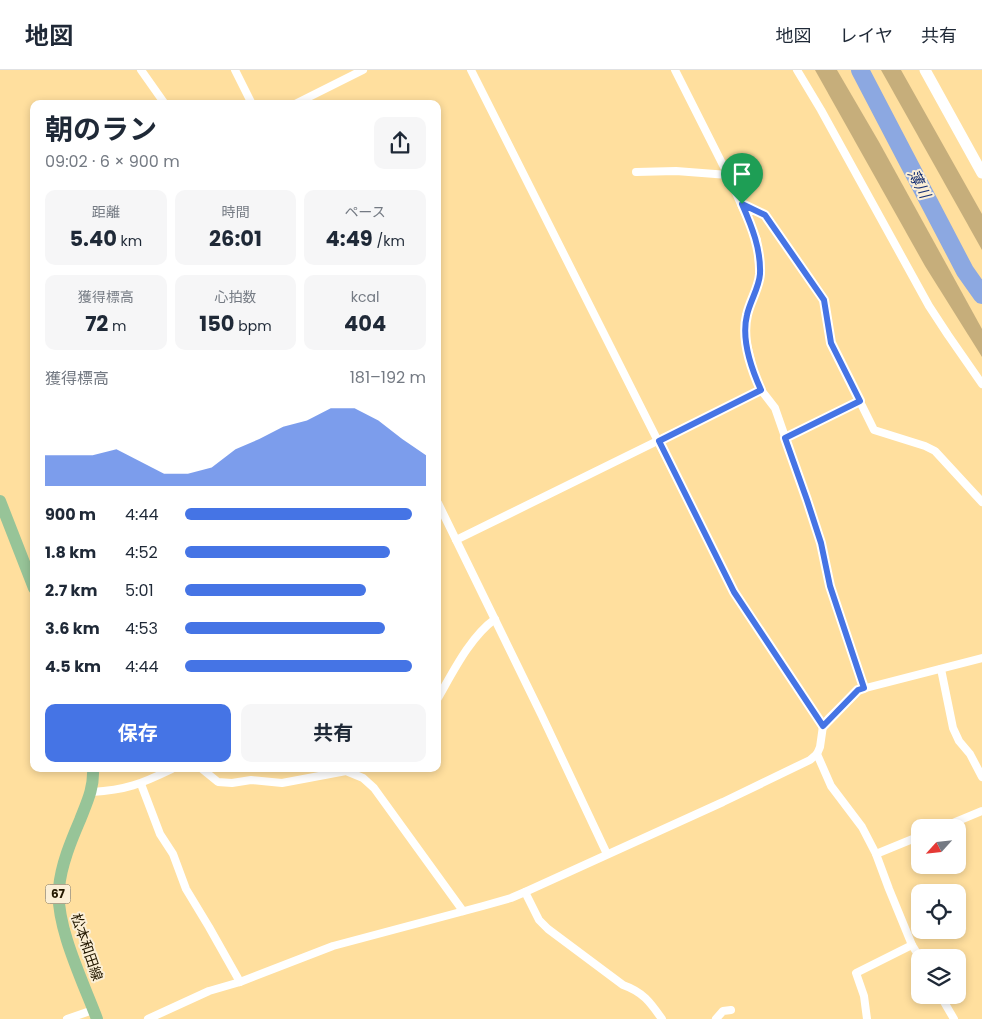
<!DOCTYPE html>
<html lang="ja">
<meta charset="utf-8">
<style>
body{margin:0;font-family:Poppins,"Noto Sans JP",sans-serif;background:#f6f6f7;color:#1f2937;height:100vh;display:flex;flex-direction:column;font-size:19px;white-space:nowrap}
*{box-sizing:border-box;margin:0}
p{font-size:16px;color:#747a83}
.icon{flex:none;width:28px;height:28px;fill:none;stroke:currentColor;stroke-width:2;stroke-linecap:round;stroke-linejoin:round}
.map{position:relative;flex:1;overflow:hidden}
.sheet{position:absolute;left:30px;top:30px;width:411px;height:672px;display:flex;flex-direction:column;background:#fff;border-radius:10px;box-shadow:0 2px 8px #0003}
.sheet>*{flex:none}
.needle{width:32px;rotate:243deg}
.tools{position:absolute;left:911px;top:749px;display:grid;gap:10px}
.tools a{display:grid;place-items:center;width:55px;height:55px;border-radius:10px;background:#fff;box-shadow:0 2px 8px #0003;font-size:25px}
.pin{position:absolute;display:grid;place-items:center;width:42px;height:42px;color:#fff;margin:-51px -21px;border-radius:50% 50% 50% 0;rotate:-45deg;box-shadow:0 0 5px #0007}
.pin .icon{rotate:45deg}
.round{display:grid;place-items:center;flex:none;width:52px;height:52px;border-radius:10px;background:#f6f6f7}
.overview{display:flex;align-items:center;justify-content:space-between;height:85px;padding:0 15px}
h1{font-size:28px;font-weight:700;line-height:38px}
.metrics{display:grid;grid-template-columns:repeat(3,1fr);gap:8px;height:85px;padding:5px 15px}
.metrics div{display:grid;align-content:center;border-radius:10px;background:#f6f6f7;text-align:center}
.metrics b{font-size:21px;font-weight:700}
.metrics small{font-size:14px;font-weight:400}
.metrics p{font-size:14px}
.chart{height:140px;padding:10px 15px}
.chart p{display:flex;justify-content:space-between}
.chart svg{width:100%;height:90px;margin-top:5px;fill:#4574e5;opacity:.7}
.primary-button{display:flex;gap:10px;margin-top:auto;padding:10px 15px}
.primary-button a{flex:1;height:58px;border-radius:10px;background:#4574e5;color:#fff;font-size:20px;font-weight:700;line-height:58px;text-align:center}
.primary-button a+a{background:#f6f6f7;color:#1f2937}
ul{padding:0 15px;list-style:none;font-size:16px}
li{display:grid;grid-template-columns:80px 60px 1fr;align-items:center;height:38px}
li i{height:12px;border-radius:6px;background:#4574e5}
header{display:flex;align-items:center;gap:30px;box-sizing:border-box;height:70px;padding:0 25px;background:#fff;border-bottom:1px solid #e0e1e3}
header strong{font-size:24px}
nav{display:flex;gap:28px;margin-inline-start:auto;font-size:18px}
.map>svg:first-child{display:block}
.green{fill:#c6ae7b}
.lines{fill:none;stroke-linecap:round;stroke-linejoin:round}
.river{stroke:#8ca8e1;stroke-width:18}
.street{stroke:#fff;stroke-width:8}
.secondary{stroke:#fff;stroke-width:11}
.primary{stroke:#97c498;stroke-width:12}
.route-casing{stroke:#fff;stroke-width:10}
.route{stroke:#4574e5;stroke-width:6}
.labels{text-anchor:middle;stroke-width:4;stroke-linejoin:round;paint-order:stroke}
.shield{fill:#fbefd6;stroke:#645840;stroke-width:1}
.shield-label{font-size:12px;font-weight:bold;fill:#231800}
.street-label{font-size:14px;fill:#231800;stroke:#fbefd6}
.water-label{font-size:15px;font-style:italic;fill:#193376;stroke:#fbefd6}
</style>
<header>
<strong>地図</strong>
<nav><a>地図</a><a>レイヤ</a><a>共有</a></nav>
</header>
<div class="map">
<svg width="982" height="949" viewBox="0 0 982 949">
<rect width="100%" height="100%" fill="#ffdf9e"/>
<!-- green -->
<g class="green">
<polygon points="815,0 837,0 879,72 982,259 982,287 925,196"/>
<polygon points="881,0 901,0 982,144 982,180"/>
</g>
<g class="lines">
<!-- river -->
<polyline class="river" points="860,0 965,201 982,225"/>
<!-- street -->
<g class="street">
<polyline points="141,0 165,34"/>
<polyline points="235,0 252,34"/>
<polyline points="471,0 734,522 823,656"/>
<polyline points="675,0 728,105 757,170 760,207 746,246 745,266 755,307 761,320 775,338 807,430 821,473 830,516 864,618"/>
<polyline points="797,0 821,40 929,236 948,265 982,314"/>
<polyline points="295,34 363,0"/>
<polyline points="636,102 676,101 728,105"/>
<polyline points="742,134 765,145 824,230 831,273 874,360 925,376 935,381 982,432"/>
<polyline points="785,368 859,331"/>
<polyline points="438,433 542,646 607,784"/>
<polyline points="456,470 761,320"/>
<polyline points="941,599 953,658 959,671 970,684 982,707"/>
<path d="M438 628C453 602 470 567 495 549"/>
<polyline points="817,684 831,716 862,757 876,784 889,819 912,875 920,888"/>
<polyline points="202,699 218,712 232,713 251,710 282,713 346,701 363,708 374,718 463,841"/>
<polyline points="141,714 160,764 173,784 186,819 209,857 240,912"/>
<path d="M92 722C126 720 141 714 172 699"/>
<polyline points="941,758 982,741"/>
<polyline points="876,784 920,766"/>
<path d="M525 822 539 850 548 859 623 915C643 922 650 932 662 949"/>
<polyline points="940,925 954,949"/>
<polyline points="67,949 93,940"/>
<polyline points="148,949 209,921 240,912 333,876 483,836 511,828 525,822 723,732 810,690 817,684 820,677 823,656 829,648 858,620 982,588"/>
<polyline points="716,949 723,941 731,940"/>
<polyline points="867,949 864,926 856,903 912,875"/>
</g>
<!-- secondary -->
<polyline class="secondary" points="925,0 982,103"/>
<!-- primary -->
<g class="primary">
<polyline points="0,431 34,518"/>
<path d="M93 699C94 718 87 732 80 750 71 771 61 795 59 818 55 855 84 914 97 949"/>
</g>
</g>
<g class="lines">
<defs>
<path id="route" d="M742 134 765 145 824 230 831 273 860 331 785 368 807 430 821 473 830 516 864 618 858 620 823 656 734 522 659 371 761 320C751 298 741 269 747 245 750 231 759 218 760 204 761 179 752 157 742 134Z"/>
</defs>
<!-- route casing -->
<use href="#route" class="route-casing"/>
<!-- route -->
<use href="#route" class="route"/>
</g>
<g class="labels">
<!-- shield labels -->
<rect class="shield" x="45.5" y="814.5" width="25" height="19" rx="4"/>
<g class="shield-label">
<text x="58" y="828">67</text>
</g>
<!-- street labels -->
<g class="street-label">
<text transform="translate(87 877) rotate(71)" y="5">松本和田線</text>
</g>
<!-- water labels -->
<g class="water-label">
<text transform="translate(919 114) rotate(62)" y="5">薄川</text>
</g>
</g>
</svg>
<div class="tools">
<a><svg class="needle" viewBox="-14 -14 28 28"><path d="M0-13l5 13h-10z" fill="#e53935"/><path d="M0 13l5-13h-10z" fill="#747a83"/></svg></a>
<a><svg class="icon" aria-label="locate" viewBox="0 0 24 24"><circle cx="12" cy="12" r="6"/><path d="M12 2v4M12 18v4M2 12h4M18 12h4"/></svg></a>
<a><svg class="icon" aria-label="layers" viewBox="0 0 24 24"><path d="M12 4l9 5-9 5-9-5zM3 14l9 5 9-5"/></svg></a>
</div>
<div class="pin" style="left:742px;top:134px;background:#1e9e55"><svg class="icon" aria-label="arrive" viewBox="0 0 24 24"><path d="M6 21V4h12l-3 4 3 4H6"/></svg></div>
<section class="sheet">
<div class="overview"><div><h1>朝のラン</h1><p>09:02 · 6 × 900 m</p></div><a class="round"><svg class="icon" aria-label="share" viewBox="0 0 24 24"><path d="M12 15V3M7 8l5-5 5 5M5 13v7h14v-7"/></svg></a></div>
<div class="metrics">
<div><p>距離</p><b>5.40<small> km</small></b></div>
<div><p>時間</p><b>26:01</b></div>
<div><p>ペース</p><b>4:49<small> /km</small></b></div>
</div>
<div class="metrics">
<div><p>獲得標高</p><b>72<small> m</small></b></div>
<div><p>心拍数</p><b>150<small> bpm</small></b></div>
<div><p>kcal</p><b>404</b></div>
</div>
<div class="chart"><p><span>獲得標高</span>181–192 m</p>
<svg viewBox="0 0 160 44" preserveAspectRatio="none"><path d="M0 44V29L10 29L20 29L30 26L40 32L50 38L60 38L70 35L80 26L90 21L100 15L110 12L120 6L130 6L140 12L150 21L160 29V44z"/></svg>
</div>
<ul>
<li><b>900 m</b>4:44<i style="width:94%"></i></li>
<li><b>1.8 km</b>4:52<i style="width:85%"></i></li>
<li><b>2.7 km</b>5:01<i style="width:75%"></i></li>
<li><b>3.6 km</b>4:53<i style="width:83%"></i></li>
<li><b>4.5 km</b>4:44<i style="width:94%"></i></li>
</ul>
<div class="primary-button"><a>保存</a><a>共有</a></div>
</section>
</div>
